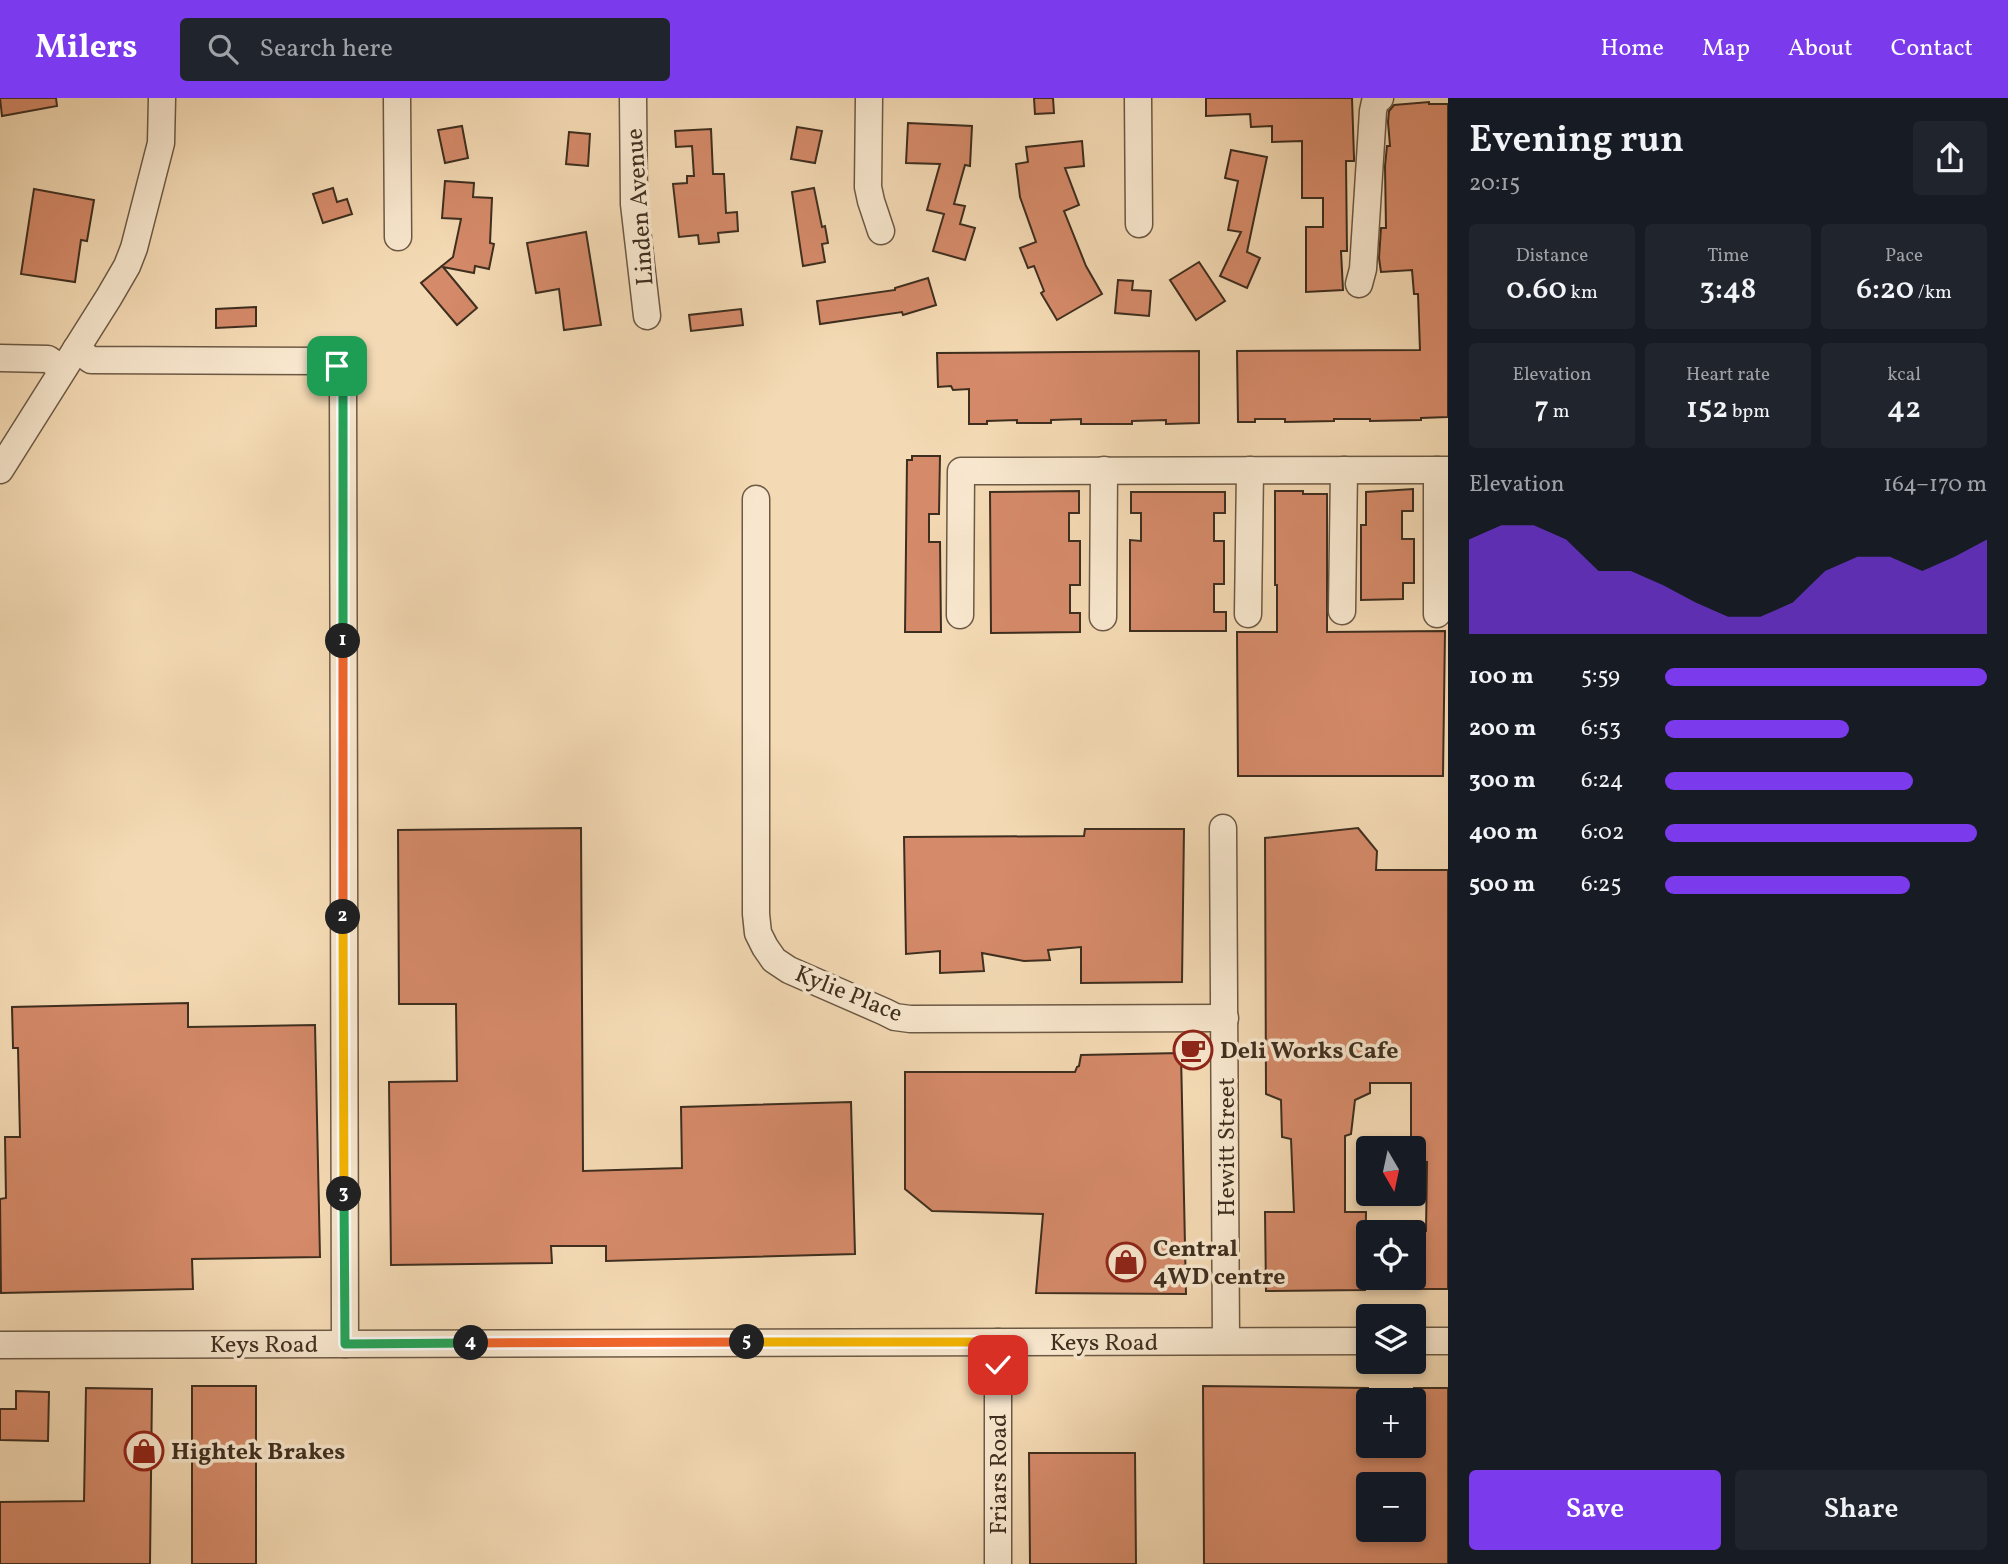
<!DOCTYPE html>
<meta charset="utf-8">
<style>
body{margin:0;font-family:Vollkorn,serif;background:#20242c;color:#f1f3f6;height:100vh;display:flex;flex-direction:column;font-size:26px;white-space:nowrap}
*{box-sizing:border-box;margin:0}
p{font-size:23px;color:#9ea1a6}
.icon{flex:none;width:38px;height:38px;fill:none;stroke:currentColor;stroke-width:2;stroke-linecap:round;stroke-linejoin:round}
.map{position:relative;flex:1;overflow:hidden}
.panel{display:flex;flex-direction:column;background:#171b24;width:560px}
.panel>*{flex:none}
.needle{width:46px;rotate:171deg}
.fabs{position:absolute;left:1356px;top:1038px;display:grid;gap:14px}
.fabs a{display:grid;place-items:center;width:70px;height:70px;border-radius:7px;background:#171b24;box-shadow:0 4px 10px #0003;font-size:35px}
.pin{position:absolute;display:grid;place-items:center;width:60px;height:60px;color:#fff;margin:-30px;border-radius:14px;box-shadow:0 4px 10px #0006}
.km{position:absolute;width:35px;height:35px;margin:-18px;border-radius:50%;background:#222;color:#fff;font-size:19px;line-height:35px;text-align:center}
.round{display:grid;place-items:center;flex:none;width:74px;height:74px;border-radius:7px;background:#20242c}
.overview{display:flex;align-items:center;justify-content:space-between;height:119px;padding:0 21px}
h1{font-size:38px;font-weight:600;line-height:52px}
.stats{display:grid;grid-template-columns:repeat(3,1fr);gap:10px;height:119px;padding:7px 21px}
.stats div{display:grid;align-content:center;border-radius:7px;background:#20242c;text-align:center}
.stats b{font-size:30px;font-weight:600}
.stats small{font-size:19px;font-weight:400}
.stats p{font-size:19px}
.chart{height:196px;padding:14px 21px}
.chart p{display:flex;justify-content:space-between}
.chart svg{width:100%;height:126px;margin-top:7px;fill:#7c3aed;opacity:.7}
.primary-button{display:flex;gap:14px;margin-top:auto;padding:14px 21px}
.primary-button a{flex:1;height:80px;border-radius:7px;background:#7c3aed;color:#fff;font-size:28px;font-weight:600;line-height:80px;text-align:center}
.primary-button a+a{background:#20242c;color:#f1f3f6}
ul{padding:0 21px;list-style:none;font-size:23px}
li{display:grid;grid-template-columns:112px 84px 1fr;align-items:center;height:52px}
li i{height:18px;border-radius:9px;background:#7c3aed}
header{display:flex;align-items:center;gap:42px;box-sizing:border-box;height:98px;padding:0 35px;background:#7c3aed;color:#fff}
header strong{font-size:33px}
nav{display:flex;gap:38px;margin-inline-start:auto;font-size:24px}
.search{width:490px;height:63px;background:#20242c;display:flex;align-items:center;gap:18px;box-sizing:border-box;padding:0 24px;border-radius:7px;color:#9ea1a6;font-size:26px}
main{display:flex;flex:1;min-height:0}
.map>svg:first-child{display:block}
.building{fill:#d58a69;stroke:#3e2e1f;stroke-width:2;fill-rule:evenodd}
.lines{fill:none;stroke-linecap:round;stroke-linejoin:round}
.minor-casing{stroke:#6c5944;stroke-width:29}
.minor{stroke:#f8e7ce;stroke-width:26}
.split-1-casing{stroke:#fff;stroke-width:14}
.split-2-casing{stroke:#fff;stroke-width:14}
.split-3-casing{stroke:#fff;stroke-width:14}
.split-4-casing{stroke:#fff;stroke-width:14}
.split-5-casing{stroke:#fff;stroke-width:14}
.split-6-casing{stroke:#fff;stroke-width:14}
.split-1{stroke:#22a559;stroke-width:9}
.split-2{stroke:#f0652b;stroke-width:9}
.split-3{stroke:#f5b400;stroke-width:9}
.split-4{stroke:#22a559;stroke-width:9}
.split-5{stroke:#f0652b;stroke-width:9}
.split-6{stroke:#f5b400;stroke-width:9}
.labels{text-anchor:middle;stroke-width:7;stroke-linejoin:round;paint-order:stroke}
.street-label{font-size:24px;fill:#3e2e1f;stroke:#f8e7ce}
.poi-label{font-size:24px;font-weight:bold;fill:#3e2e1f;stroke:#f8e7ce;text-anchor:start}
</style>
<header>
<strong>Milers</strong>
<div class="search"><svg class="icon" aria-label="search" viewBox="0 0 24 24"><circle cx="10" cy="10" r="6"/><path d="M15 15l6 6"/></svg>Search here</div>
<nav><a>Home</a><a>Map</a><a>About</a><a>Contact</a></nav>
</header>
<main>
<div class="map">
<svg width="1448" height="1466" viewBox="0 0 1448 1466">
<rect width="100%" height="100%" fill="#f4dab4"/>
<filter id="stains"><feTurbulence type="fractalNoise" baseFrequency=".00286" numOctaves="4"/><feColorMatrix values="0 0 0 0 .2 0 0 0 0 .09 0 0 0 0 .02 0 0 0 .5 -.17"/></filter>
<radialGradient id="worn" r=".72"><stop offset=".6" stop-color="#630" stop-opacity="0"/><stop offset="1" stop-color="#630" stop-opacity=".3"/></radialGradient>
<!-- building -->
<g class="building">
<polygon points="0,0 56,0 57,8 2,18"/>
<polygon points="1034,0 1053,0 1054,15 1035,16"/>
<polygon points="1206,0 1352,0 1354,60 1354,63 1346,63 1347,153 1341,153 1343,192 1306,194 1306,129 1323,129 1323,100 1302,100 1302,43 1272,44 1272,28 1251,29 1250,16 1206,18"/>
<polygon points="1429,4 1429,6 1448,6 1448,319 1421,320 1421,322 1370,323 1370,321 1334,321 1334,323 1285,324 1285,321 1255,321 1255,324 1238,324 1237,253 1420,252 1418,196 1414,196 1412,172 1381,174 1379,160 1381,130 1386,130 1385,68 1387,48 1390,48 1388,24 1389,13 1394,7"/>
<polygon points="908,25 972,28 970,68 965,67 954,106 965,108 960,126 975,130 965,162 933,153 944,116 927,112 940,66 906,65"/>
<polygon points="462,28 468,60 445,65 438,32"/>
<polygon points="797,29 822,33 815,65 791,61"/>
<polygon points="711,31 713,76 724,76 726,115 737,114 738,133 718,135 719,144 699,146 698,137 679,139 673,86 687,85 687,78 694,78 692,48 676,49 675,33"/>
<polygon points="569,34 590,36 588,68 566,66"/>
<polygon points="1082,43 1084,68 1065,70 1079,107 1064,113 1086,168 1102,196 1057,222 1041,195 1044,193 1034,168 1028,170 1020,150 1036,144 1020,99 1016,66 1028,64 1026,49"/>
<polygon points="1231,52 1267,59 1247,154 1260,160 1247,190 1220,178 1241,134 1228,132 1238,83 1225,80"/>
<polygon points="445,83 474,85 473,99 492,100 490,145 494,146 489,171 475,168 474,175 443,169 477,210 457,227 421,185 453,159 461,121 442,120"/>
<polygon points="333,90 337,104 347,101 352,116 323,125 313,96"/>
<polygon points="814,90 822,129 825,128 828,145 822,146 825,164 803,168 792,94"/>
<polygon points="34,91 94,102 87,143 81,142 75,184 21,176"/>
<polygon points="586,134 601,227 564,232 559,191 536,195 527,145"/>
<polygon points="1199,164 1225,203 1196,222 1170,182"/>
<polygon points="928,180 936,207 903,217 902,214 820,226 817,203 895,192 895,190"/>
<polygon points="1118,182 1133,183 1132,192 1151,193 1149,218 1115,215"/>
<polygon points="256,209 256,228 216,230 216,211"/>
<polygon points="741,211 743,227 691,233 689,217"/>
<polygon points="1199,253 1199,325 1166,326 1166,322 1132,323 1132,326 1081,326 1081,321 1051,322 1051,325 1017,325 1017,322 987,323 987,326 969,326 969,291 953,292 951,288 938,289 937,255"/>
<polygon points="912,358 940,358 939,416 929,416 929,444 940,444 941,534 905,534 907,362 912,362"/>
<polygon points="1413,391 1413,413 1402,413 1402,441 1414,441 1414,485 1403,485 1403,501 1361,502 1361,427 1366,427 1366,394"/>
<polygon points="1079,393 1079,415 1069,415 1069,443 1080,443 1080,487 1070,487 1070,515 1080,515 1080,534 991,535 990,394"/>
<polygon points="1275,393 1303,393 1303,396 1327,396 1327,534 1445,533 1443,678 1238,678 1237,534 1277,534 1277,487 1275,487"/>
<polygon points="1131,394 1225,394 1225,415 1214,415 1214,443 1224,443 1224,486 1214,486 1214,514 1226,514 1226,533 1130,533 1130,442 1141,443 1141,415 1131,415"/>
<polygon points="581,730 583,1073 682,1070 681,1009 851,1004 855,1156 606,1163 606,1148 551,1148 552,1165 391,1167 389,984 457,983 456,906 399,906 398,732"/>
<polygon points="1358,730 1377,753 1376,772 1448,772 1448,1191 1414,1191 1414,1133 1426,1133 1427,1064 1414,1063 1414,1050 1411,1050 1411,985 1370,985 1370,995 1355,1002 1351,1036 1345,1038 1345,1114 1366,1114 1365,1192 1266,1193 1265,1114 1294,1114 1291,1041 1282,1039 1281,1002 1266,996 1265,740"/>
<polygon points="1085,731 1184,731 1182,884 1081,885 1081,849 1048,852 1050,862 1024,863 982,855 984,873 940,875 940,853 906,856 904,739 1084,738"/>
<polygon points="188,905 188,929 315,927 320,1159 192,1161 193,1191 1,1195 0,1101 6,1100 5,1039 20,1039 18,950 13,950 12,909"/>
<polygon points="1181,955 1186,1196 1036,1195 1043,1116 932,1113 905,1091 905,974 1075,974 1077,969 1079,968 1081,957"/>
<rect x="192" y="1288" width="64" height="178"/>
<path d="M1203 1288 1368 1290V1348H1414V1290H1448V1466H1204ZM1368 1386H1414V1432H1368Z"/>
<polygon points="86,1290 152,1291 150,1466 0,1466 0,1404 84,1403"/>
<polygon points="16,1293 49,1294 48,1343 0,1342 0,1311 16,1311"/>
<polygon points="1029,1355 1135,1355 1136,1466 1030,1466"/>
</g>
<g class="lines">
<defs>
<g id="minor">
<polyline points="397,0 398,139"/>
<polyline points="633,0 634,106 647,218"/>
<polyline points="869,0 868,89 871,103 881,133"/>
<polyline points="1138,0 1139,126"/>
<polyline points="1359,186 1363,171 1373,13 1375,4 1380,0"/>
<polyline points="76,251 91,262 324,263 337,268 343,280 345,1246"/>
<polyline points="0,260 48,261 63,271"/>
<polyline points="0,372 109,199 127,168 134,150 161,45 162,0"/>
<polyline points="756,401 756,816 758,835 765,849 774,862 789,872 885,914 895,919 910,921 1225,920"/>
<polyline points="1342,513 1344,372"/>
<polyline points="1248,516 1250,372"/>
<polyline points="1437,516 1437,372"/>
<polyline points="960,517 961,373 1448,372"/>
<polyline points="1103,519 1104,372"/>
<polyline points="1223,730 1226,1243"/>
<polyline points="1414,1243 1448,1243"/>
<polyline points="998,1244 998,1466"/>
<polyline points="0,1247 1368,1243"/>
</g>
</defs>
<!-- minor casing -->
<use href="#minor" class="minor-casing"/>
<!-- minor -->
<use href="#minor" class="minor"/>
</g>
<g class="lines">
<defs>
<polyline id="split-1" points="337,268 343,280 343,543"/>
<polyline id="split-2" points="343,543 343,819"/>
<polyline id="split-3" points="343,819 344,1096"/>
<polyline id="split-4" points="344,1096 345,1246 471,1245"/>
<polyline id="split-5" points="471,1245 747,1244"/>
<polyline id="split-6" points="747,1244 998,1244 998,1267"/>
</defs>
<!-- split-1 casing -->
<use href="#split-1" class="split-1-casing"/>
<!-- split-2 casing -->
<use href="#split-2" class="split-2-casing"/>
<!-- split-3 casing -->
<use href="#split-3" class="split-3-casing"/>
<!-- split-4 casing -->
<use href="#split-4" class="split-4-casing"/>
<!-- split-5 casing -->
<use href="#split-5" class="split-5-casing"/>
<!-- split-6 casing -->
<use href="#split-6" class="split-6-casing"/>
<!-- split-1 -->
<use href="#split-1" class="split-1"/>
<!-- split-2 -->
<use href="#split-2" class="split-2"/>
<!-- split-3 -->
<use href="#split-3" class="split-3"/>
<!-- split-4 -->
<use href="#split-4" class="split-4"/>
<!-- split-5 -->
<use href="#split-5" class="split-5"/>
<!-- split-6 -->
<use href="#split-6" class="split-6"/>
</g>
<!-- icons -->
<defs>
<symbol id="cafe-ring" viewBox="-11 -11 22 22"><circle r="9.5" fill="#f8e7ce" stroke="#8f2418" stroke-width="1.5"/><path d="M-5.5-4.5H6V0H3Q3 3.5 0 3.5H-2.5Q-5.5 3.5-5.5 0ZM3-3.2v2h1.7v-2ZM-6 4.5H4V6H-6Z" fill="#8f2418"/></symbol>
<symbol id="shop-ring" viewBox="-11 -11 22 22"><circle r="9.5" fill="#f8e7ce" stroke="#8f2418" stroke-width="1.5"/><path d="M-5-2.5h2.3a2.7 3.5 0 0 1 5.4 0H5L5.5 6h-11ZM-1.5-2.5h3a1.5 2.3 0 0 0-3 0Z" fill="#8f2418"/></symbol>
</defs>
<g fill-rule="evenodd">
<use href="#cafe-ring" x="1171" y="930" width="44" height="44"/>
<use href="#shop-ring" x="1104" y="1142" width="44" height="44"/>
<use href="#shop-ring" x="122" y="1331" width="44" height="44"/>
</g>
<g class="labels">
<!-- street labels -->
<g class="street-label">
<text transform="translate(639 109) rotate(-94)" y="8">Linden Avenue</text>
<text transform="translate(849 895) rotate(22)" y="8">Kylie Place</text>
<text transform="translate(1226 1049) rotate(-90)" y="8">Hewitt Street</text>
<text x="1104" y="1252">Keys Road</text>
<text x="264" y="1254">Keys Road</text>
<text transform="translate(998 1376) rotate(-90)" y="8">Friars Road</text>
</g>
<!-- poi labels -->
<g class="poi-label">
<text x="1220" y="960">Deli Works Cafe</text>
<text x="1153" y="1158">Central<tspan x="1153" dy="28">4WD centre</tspan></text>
<text x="171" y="1361">Hightek Brakes</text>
</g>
</g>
<rect width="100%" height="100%" filter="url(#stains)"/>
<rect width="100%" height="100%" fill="url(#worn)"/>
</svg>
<div class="fabs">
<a><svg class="needle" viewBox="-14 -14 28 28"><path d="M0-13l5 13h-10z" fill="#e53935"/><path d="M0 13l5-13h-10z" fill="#9ea1a6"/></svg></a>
<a><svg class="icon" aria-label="locate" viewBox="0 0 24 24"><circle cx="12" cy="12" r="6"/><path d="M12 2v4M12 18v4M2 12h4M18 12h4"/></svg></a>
<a><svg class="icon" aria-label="layers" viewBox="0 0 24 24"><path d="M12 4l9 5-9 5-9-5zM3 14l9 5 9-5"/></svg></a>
<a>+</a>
<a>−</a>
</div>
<div class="pin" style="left:337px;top:268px;background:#1e9e55"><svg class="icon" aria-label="arrive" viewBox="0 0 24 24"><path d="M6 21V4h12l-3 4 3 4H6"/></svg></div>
<div class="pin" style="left:998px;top:1267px;background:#d93025"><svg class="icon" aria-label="check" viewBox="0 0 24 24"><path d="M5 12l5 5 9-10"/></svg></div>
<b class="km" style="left:343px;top:543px">1</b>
<b class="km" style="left:343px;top:819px">2</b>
<b class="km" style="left:344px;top:1096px">3</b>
<b class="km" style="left:471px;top:1245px">4</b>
<b class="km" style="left:747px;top:1244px">5</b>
</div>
<section class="panel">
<div class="overview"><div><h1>Evening run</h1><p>20:15</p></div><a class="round"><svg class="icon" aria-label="share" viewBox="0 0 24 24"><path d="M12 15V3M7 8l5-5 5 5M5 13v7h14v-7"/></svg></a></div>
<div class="stats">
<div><p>Distance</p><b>0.60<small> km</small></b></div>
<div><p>Time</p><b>3:48</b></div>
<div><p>Pace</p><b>6:20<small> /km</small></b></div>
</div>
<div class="stats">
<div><p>Elevation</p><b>7<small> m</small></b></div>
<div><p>Heart rate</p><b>152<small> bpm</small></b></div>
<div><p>kcal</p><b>42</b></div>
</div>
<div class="chart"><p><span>Elevation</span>164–170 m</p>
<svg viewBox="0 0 160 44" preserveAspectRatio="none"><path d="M0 44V11L10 6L20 6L30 11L40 22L50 22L60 27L70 33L80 38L90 38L100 33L110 22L120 17L130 17L140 22L150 17L160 11V44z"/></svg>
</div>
<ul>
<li><b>100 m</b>5:59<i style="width:100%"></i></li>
<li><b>200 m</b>6:53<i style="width:57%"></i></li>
<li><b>300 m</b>6:24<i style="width:77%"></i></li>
<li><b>400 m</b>6:02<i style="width:97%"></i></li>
<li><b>500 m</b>6:25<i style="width:76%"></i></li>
</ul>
<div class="primary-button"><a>Save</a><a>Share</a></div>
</section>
</main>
